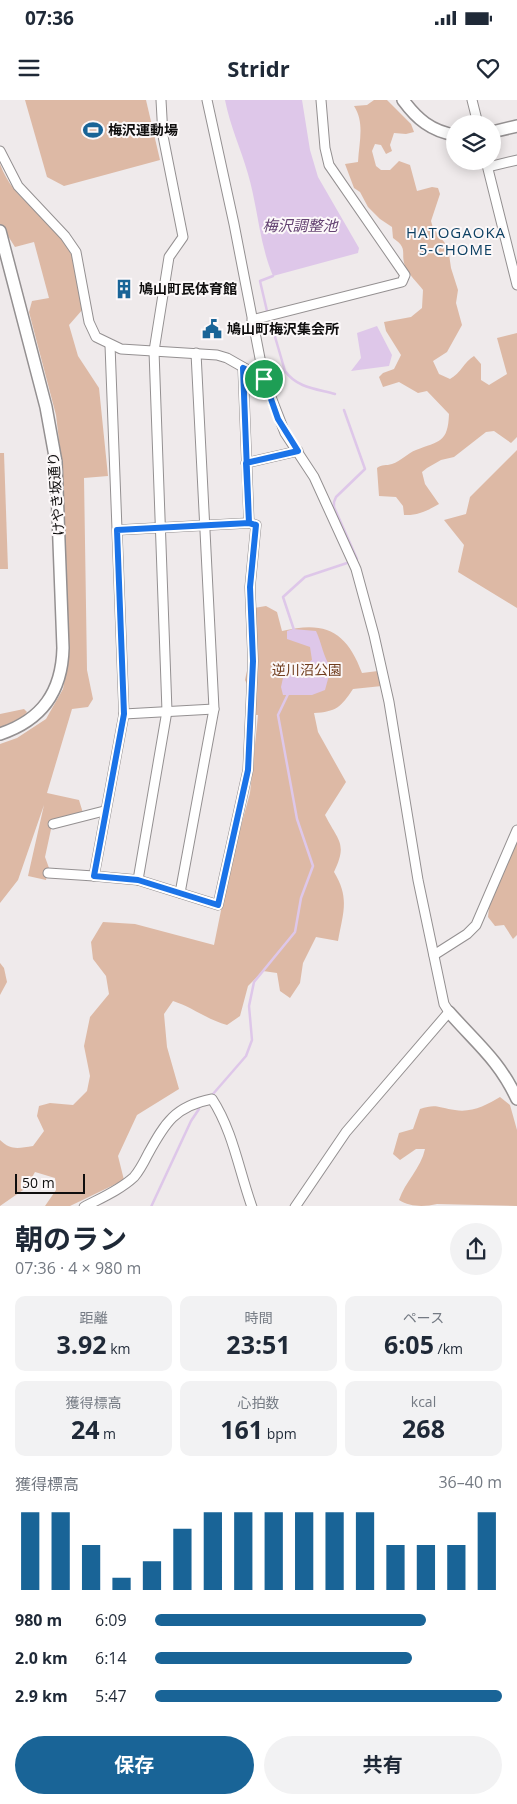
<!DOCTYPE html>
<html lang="ja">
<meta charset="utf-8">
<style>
body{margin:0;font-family:"Open Sans","Noto Sans JP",sans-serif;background:#f2f2f3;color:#1f2937;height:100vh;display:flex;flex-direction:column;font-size:19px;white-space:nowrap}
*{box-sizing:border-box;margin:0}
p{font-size:16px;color:#747a83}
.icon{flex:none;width:28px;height:28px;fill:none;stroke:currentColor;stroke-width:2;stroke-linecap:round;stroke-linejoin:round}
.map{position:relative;height:1106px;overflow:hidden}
.sheet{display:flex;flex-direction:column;background:#fff;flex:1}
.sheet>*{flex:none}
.controls{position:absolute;left:446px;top:15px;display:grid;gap:10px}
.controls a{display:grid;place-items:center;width:55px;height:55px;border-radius:50%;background:#fff;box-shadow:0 2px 12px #0003;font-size:25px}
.scale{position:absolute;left:15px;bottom:12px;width:70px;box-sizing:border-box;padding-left:5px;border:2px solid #0f0e0e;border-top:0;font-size:14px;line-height:18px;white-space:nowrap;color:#0f0e0e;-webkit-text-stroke:4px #fcf8f9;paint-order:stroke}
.pin{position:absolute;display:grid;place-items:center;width:42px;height:42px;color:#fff;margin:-21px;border:2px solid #fff;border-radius:50%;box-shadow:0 1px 5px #0007}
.round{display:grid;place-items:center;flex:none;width:52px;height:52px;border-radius:26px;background:#f2f2f3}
.overview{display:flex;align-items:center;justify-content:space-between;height:85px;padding:0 15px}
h1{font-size:28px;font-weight:700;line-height:38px}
.metrics{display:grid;grid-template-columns:repeat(3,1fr);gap:8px;height:85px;padding:5px 15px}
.metrics div{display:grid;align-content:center;border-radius:10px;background:#f2f2f3;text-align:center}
.metrics b{font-size:25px;font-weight:700}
.metrics small{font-size:14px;font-weight:400}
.metrics p{font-size:14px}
.chart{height:140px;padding:10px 15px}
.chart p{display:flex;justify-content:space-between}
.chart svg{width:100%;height:90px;margin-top:5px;stroke:#196497;stroke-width:6}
.primary-button{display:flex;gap:10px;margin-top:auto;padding:10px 15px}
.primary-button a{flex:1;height:58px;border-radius:30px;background:#196497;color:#fff;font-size:20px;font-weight:700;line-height:58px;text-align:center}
.primary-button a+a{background:#f2f2f3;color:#1f2937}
ul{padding:0 15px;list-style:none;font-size:16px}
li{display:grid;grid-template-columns:80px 60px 1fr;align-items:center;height:38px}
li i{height:12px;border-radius:6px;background:#196497}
.status{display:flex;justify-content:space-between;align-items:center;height:35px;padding:0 25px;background:#fff;direction:ltr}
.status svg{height:14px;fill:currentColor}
header{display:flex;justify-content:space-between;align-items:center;height:65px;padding:0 15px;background:#fff;font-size:22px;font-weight:700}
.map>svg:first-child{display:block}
.green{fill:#ddb9a5}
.water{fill:#dec7e9}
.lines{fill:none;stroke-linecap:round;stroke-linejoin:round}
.stream{stroke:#dec7e9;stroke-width:2.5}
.minor-casing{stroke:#949091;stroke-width:11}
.tertiary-casing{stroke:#949091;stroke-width:14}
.minor{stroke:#fff;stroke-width:9}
.tertiary{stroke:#fff;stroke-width:11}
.route-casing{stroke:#fff;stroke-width:10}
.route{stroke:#1a73e8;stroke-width:6}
.labels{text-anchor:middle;stroke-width:4;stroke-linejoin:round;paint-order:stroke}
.poi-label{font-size:14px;font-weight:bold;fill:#0f0e0e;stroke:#fcf8f9;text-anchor:start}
.street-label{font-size:14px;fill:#0f0e0e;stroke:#fcf8f9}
.park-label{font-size:14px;fill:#703d1e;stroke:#fcf8f9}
.water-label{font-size:15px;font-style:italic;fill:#644372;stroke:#fcf8f9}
.neighbourhood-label{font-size:15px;letter-spacing:1px;fill:#0d4063;stroke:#fcf8f9}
</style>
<div class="status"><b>07:36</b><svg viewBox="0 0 49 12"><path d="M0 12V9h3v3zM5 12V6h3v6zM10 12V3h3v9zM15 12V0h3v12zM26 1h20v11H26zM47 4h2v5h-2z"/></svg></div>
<header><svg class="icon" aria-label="menu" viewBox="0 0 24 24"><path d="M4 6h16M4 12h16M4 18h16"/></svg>Stridr<svg class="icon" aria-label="heart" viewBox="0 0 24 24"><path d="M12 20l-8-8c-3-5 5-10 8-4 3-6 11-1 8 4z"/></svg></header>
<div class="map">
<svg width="517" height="1107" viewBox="0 0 517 1107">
<rect width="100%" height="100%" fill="#efeaeb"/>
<!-- green -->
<g class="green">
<polygon points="25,0 146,0 160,60 64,86 47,77"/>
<path d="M374 0H387L411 24 414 32 406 34 394 33 390 45 392 51 386 54 381 45 375 44 372 51 376 66 381 70H390L399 61 410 65 417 91 432 87 438 88 440 94 431 121 433 128 448 147 451 168 458 190 456 203 462 225 447 252 433 261 439 274 450 279C461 273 464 262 474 256L481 264V280L489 285 507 274 497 238 517 233V337L511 343 494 331 486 332 454 357 441 360 427 368 422 372 425 384 439 404C429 410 417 416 404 415L403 406 396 397 379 396 377 368C382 364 386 366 392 364 401 361 408 353 416 350 439 341 448 343 449 314L427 291 418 293 399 282 383 287 379 277 383 273 394 269 401 255 386 231 384 222 411 217 422 208 423 190C418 183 408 174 405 166 400 152 409 149 393 138L392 127 380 119 368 107 360 92 354 88 345 64 358 62C359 42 365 23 354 6L367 5Z"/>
<path d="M0 64C15 104 46 111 65 141 76 160 79 188 83 209L69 225 78 256 99 288 108 376 84 378 87 570 93 599 88 607 72 609 47 693 79 700 83 713 53 720 45 757 49 768 46 780 28 776 44 705 18 780 0 803V644L17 638 46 619 63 589 69 555 62 366 56 315 29 212 32 201 49 198 34 142 15 147 8 136 0 137Z"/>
<polygon points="517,350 517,508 458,472 464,445 444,420 466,414 470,397"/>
<polygon points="0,353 4,353 8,469 0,469"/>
<path d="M266 506 277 512 282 531C326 520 347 532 362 573L378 571 382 586 353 589C341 607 336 612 314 613L318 632 346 682 325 715C338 741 348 743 334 772 350 798 343 813 338 841L316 837 303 863 300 883 290 898 280 891 277 873 263 871 248 886 240 916 227 925C208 920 192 907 173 901L164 914 167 947 179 989 137 1015 118 1056 124 1080 70 1106H45L56 1090 55 1078 35 1072 26 1088 0 1106V1040C11 1051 19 1048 33 1046L44 1031 37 1016 39 1006 50 1003 73 1005 87 991 90 976 84 946 90 917 109 894 106 876 93 859 91 842 103 822 135 824 214 845 230 766 250 693 258 615H254L255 600 245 580 249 561 248 542 253 531 246 520 248 509Z"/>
<polygon points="24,609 27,612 23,617 0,628 0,614"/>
<polygon points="517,741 517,835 513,839 504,825 495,826 488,817 489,807"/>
<polygon points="0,863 4,868 7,882 0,895"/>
<path d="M500 997 510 1005 517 1030V1106L437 1104C424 1107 410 1107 399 1100 405 1082 421 1068 425 1049H416L400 1060 393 1054 399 1033 413 1029 420 1009C436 1003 440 1008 455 1010 471 1013 487 1005 500 997Z"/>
</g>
<!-- water -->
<g class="water">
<path d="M225 0H302L310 50 318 77 359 148 358 153 273 176C259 143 258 108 248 74 241 49 230 26 225 0Z"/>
<polygon points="377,226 392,255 389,266 351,271 361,258 357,233"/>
<path d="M293 529 316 531C322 544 323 556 331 568L325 590 312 595H283L281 587 283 578 299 570 312 560 310 547 287 539V531Z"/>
</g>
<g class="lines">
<!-- stream -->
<g class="stream">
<polyline points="267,211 260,181 273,176"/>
<path d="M271 223 285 271C297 288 317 289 335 294"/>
<polyline points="344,310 365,369 336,397 334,402 334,407 357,459 355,461"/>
<polyline points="294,530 283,497 305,477 347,463"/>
<polyline points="213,994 246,956 252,940 249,906 254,882 295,832 301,798 313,766 297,719 278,615 289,592"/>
<polyline points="151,1107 191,1021 199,1009"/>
</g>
<defs>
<g id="minor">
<polyline points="207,0 234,124 264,279 285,333 314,377 356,469 374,535 389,602 418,780 444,904 449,912 346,1032 295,1107"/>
<polyline points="472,0 478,24"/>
<polyline points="0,51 18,86 65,136 76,152 89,222 96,237 121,249 217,255 227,258 264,279"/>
<polyline points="486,61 517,185"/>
<polyline points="488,67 517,60"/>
<polyline points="252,220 402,182 405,175 329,65 325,48 321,0"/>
<polyline points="110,245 124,614 94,776 138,780 218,805 248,670 253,561 250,487 256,425 249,423 117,430"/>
<polyline points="243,268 249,423"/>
<polyline points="246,363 298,351"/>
<polyline points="124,614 214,609"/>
<polyline points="53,724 104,711"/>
<polyline points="48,773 94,776"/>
<polyline points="138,780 167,611 154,251 169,157 183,137 163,36 161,0"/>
<polyline points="180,793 214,609 196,253"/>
<polyline points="434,855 467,834 476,825 517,730"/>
<path d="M84 1107C101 1098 120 1090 134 1077 140 1070 144 1062 148 1054 165 1023 175 1006 212 999 233 1031 239 1071 252 1107"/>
</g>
<g id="tertiary">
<path d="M403 0C417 19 431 31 455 35"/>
<polyline points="492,32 517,26"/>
<path d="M0 131 46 307 56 362 63 548C62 592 42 620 0 634"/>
<path d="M449 912C476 943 499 960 517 999"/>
</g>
</defs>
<!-- minor casing -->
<use href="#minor" class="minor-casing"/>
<!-- tertiary casing -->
<use href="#tertiary" class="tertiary-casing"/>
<!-- minor -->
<use href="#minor" class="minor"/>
<!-- tertiary -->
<use href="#tertiary" class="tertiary"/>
</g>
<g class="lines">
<defs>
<polyline id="route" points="264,279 243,268 249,423 117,430 124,614 94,776 138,780 218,805 248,670 253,561 250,487 256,425 249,423 246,363 298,351 278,319 264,279"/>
</defs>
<!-- route casing -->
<use href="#route" class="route-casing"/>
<!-- route -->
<use href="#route" class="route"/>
</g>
<!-- icons -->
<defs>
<symbol id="stadium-bare" viewBox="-9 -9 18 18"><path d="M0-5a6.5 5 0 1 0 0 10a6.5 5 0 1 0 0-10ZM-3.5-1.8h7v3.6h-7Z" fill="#196497" stroke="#fcf8f9" stroke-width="2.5" paint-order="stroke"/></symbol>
<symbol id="building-bare" viewBox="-9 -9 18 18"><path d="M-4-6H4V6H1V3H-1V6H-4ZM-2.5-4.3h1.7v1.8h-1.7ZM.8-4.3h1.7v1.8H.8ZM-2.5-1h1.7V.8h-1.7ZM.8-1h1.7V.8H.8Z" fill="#196497" stroke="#fcf8f9" stroke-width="2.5" paint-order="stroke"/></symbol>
<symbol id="civic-bare" viewBox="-9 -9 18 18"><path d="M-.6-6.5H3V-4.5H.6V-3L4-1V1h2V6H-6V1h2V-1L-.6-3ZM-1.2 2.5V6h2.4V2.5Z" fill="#196497" stroke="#fcf8f9" stroke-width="2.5" paint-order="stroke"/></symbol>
</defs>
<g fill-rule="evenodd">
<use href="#stadium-bare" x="79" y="16" width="28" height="28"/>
<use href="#building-bare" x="110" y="175" width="28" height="28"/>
<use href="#civic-bare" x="198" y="215" width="28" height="28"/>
</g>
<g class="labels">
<!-- poi labels -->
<g class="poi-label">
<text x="108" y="35">梅沢運動場</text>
<text x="139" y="194">鳩山町民体育館</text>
<text x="227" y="234">鳩山町梅沢集会所</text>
</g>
<!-- street labels -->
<g class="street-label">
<text transform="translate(56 394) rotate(-94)" y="5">けやき坂通り</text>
</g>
<!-- park labels -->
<g class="park-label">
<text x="307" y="575">逆川沼公園</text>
</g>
<!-- water labels -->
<g class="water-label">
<text x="300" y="131">梅沢調整池</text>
</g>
<!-- neighbourhood labels -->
<g class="neighbourhood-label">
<text x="456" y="138">HATOGAOKA<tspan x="456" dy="17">5-CHOME</tspan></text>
</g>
</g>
</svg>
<div class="controls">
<a><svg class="icon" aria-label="layers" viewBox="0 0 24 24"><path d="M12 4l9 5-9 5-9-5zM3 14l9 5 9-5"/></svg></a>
</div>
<div class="scale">50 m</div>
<div class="pin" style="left:264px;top:279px;background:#1e9e55"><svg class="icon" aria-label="arrive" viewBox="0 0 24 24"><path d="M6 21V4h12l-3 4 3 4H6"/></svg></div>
</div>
<section class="sheet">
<div class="overview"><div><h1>朝のラン</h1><p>07:36 · 4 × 980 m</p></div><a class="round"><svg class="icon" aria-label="share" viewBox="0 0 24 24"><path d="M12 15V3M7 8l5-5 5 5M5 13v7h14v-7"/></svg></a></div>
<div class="metrics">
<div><p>距離</p><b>3.92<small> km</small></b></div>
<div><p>時間</p><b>23:51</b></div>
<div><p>ペース</p><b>6:05<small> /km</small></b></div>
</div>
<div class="metrics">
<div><p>獲得標高</p><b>24<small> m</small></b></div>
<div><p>心拍数</p><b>161<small> bpm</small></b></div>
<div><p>kcal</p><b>268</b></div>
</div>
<div class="chart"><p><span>獲得標高</span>36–40 m</p>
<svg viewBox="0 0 160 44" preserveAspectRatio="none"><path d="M5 44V6M15 44V6M25 44V22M35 44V38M45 44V30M55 44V14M65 44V6M75 44V6M85 44V6M95 44V6M105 44V6M115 44V6M125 44V22M135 44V22M145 44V22M155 44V6"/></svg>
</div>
<ul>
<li><b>980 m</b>6:09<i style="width:78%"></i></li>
<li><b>2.0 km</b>6:14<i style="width:74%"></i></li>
<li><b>2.9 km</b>5:47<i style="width:100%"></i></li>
</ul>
<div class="primary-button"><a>保存</a><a>共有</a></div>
</section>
